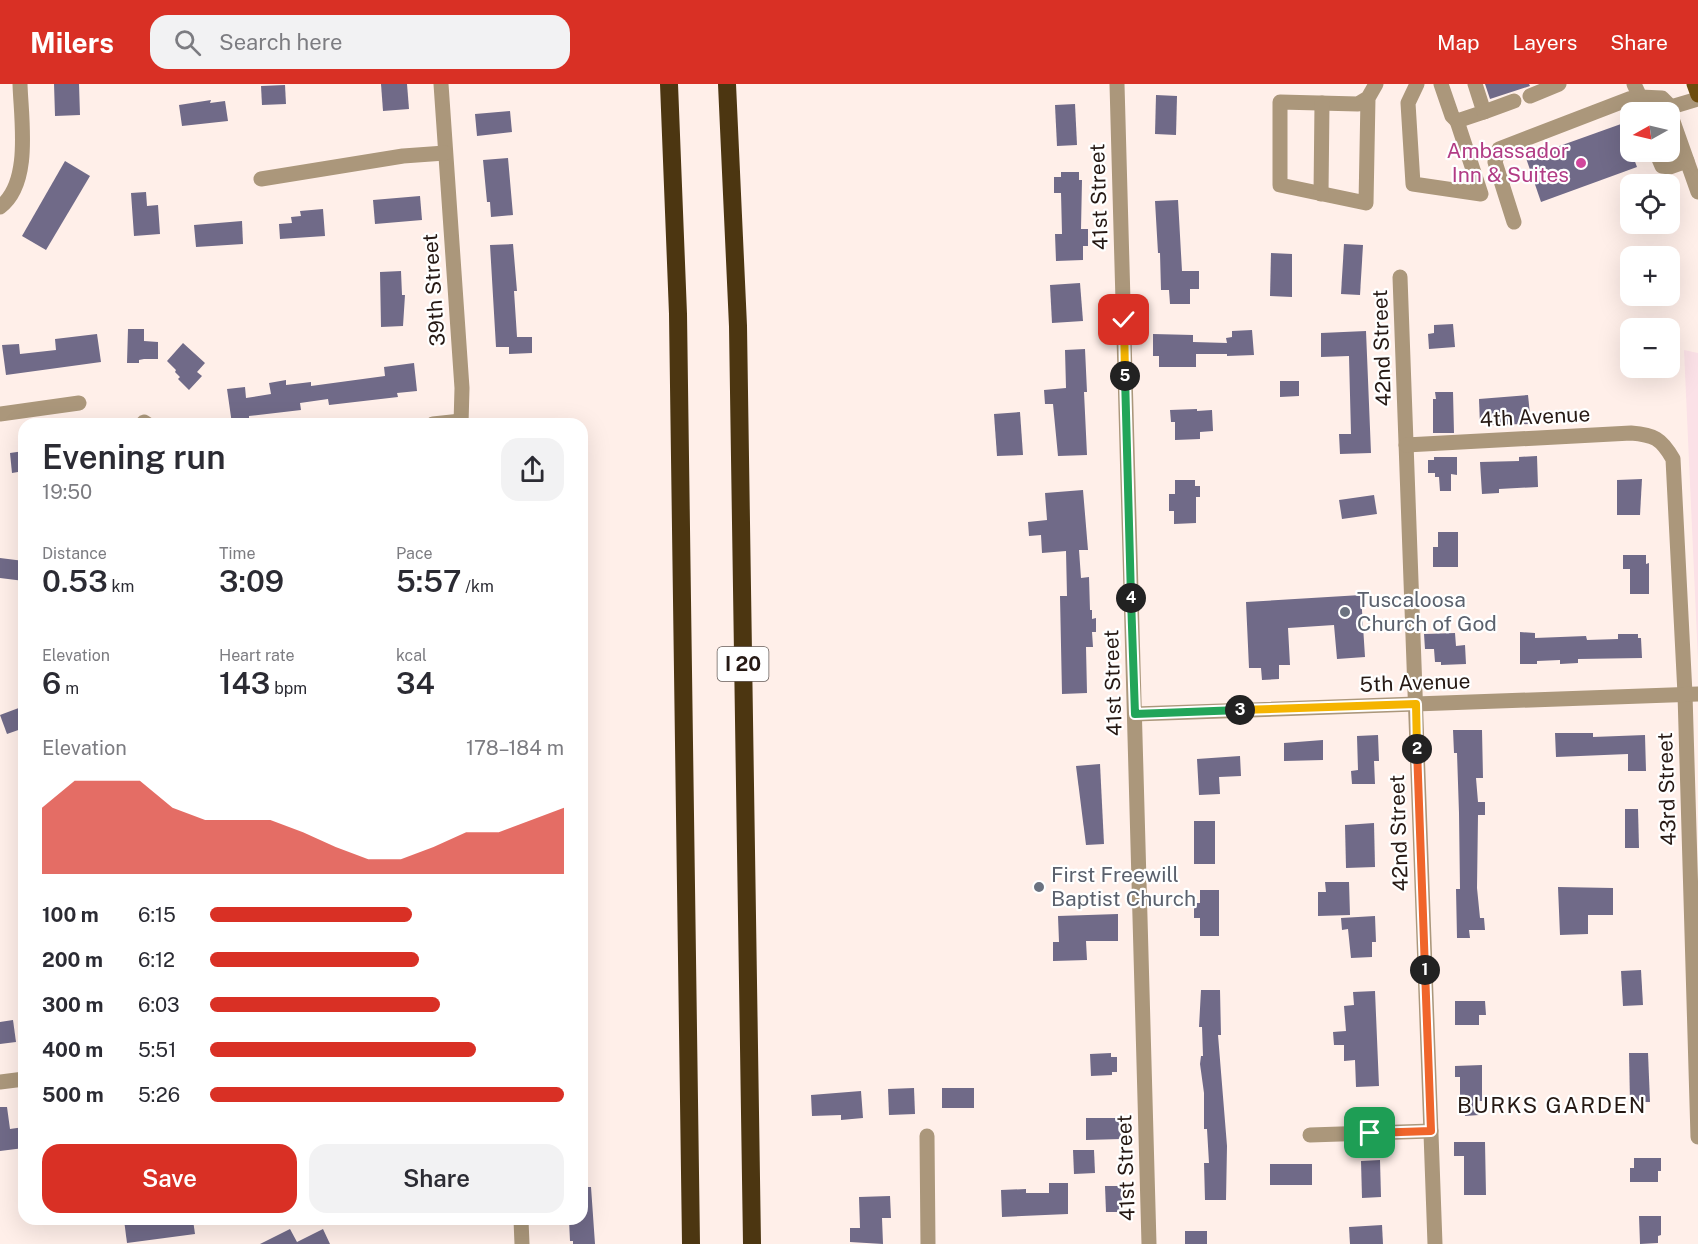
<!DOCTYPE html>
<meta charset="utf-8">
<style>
body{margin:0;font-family:"Public Sans",sans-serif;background:#f2f2f3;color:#2b2b33;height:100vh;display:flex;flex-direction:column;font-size:22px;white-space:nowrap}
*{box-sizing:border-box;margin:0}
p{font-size:20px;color:#7c7c81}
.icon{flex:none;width:33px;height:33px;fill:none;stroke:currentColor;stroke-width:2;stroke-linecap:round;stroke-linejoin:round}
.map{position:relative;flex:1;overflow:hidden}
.details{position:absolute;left:18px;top:334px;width:570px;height:807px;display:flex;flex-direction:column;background:#fff;border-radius:18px;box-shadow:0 6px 24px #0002}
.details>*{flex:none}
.needle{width:39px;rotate:262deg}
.controls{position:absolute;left:1620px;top:18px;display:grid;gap:12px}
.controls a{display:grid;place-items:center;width:60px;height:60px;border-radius:12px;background:#fff;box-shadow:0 6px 24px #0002;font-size:30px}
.pin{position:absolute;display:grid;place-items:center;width:51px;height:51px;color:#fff;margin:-26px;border-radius:12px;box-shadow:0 3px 9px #0006}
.km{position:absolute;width:30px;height:30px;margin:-15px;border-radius:50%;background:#222;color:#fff;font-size:16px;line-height:30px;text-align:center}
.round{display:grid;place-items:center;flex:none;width:63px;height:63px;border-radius:18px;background:#f2f2f3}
.summary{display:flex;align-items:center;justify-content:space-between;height:102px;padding:0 24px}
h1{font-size:33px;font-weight:600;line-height:45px}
.metrics{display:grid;grid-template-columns:repeat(3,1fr);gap:9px;height:102px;padding:6px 24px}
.metrics div{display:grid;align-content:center}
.metrics b{font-size:30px;font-weight:600}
.metrics small{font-size:16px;font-weight:400}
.metrics p{font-size:16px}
.chart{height:168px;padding:12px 24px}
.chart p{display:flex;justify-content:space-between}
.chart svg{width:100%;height:108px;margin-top:6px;fill:#d93025;opacity:.7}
.cta{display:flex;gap:12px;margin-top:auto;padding:12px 24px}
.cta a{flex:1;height:69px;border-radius:18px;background:#d93025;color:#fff;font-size:24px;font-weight:600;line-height:69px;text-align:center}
.cta a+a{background:#f2f2f3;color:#2b2b33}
ul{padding:0 24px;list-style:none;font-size:20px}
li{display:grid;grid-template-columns:96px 72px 1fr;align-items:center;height:45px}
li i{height:15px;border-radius:8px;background:#d93025}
header{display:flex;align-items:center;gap:36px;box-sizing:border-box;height:84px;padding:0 30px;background:#d93025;color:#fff}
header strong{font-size:28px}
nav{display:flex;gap:33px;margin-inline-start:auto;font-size:21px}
.search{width:420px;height:54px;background:#f2f2f3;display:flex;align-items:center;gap:15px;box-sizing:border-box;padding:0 21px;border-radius:18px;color:#7c7c81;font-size:22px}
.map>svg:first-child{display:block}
.commercial{fill:#fbe1e7}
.building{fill:#706a88}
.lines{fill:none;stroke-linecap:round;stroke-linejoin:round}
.minor{stroke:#ab977b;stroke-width:15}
.major{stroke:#6d4c0e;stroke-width:15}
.highway{stroke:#4c3611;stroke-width:18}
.split-1-casing{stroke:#fff;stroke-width:12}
.split-2-casing{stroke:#fff;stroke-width:12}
.split-3-casing{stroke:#fff;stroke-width:12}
.split-4-casing{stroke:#fff;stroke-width:12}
.split-5-casing{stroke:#fff;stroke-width:12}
.split-6-casing{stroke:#fff;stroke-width:12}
.split-1{stroke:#f0652b;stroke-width:8}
.split-2{stroke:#f0652b;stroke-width:8}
.split-3{stroke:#f5b400;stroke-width:8}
.split-4{stroke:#22a559;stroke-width:8}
.split-5{stroke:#22a559;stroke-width:8}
.split-6{stroke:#f5b400;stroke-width:8}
.hotel-dot{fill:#d1479c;stroke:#fff;stroke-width:2}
.worship-dot{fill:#6b7280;stroke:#fff;stroke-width:2}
.labels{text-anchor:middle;stroke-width:4.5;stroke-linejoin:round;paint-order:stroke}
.shield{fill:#fff;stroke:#675e5a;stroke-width:1.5}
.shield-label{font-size:20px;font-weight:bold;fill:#261914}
.hotel-label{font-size:21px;fill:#b23c85;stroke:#fff;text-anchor:end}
.street-label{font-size:21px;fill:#261914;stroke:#fff}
.worship-label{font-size:21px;fill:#5b616d;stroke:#fff;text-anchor:start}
.neighbourhood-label{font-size:22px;letter-spacing:1.5px;fill:#261914;stroke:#fff}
</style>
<header>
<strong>Milers</strong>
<div class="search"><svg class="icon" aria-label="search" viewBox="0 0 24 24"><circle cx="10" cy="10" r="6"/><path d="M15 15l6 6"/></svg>Search here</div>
<nav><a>Map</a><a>Layers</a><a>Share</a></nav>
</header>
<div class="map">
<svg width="1698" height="1160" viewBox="0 0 1698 1160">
<rect width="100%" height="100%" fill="#ffefe9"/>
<!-- commercial -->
<polygon class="commercial" points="1684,266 1698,269 1698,577"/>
<!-- building -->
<g class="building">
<polygon points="54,0 79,0 80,31 55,32"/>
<polygon points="381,0 407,0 409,25 383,27"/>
<polygon points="1485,0 1529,0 1530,2 1490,15"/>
<polygon points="285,1 286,20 262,21 261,2"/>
<polygon points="1156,11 1177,12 1176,51 1155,50"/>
<polygon points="211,16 210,19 225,17 228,37 182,42 179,21"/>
<polygon points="1075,20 1077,61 1057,62 1055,21"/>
<polygon points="510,27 512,48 477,52 475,30"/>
<polygon points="1621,40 1637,83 1541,118 1526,74"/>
<polygon points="508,74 513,131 491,133 490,118 487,118 483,76"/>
<polygon points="65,77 90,92 46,166 22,152"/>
<polygon points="1061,88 1079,88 1079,96 1082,96 1081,145 1088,145 1088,162 1083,162 1083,176 1056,177 1055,150 1062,150 1061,109 1054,109 1054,93 1061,93"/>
<polygon points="146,108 147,122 158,121 160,150 134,152 131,109"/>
<polygon points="420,112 422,136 375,140 373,116"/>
<polygon points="1178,116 1182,187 1199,187 1199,205 1190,205 1190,220 1170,220 1169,206 1161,206 1160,169 1158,169 1155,117"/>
<polygon points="323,125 325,152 280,155 279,140 292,139 291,133 301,132 300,127"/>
<polygon points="242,137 243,160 196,163 194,141"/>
<polygon points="513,160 517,207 514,207 517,253 532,253 532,269 509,270 509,263 496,263 490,161"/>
<polygon points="1344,160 1363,161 1360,211 1341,210"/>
<polygon points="1271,169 1292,170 1292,213 1270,212"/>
<polygon points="401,187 402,211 405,211 403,242 381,243 380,188"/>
<polygon points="1080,199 1083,237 1052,239 1050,201"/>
<polygon points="1453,240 1455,263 1429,265 1428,250 1434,249 1434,241"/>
<polygon points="128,245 144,245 144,257 158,258 158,275 144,275 139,276 139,279 127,279"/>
<polygon points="1252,246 1254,271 1227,272 1227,270 1196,270 1196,283 1159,283 1159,272 1153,272 1153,250 1193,251 1193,258 1227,259 1226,254 1232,253 1232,247"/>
<polygon points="1366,247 1371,369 1340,370 1339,350 1351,350 1349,272 1321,273 1321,249"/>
<polygon points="97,250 101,278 6,291 2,261 19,260 20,270 56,266 55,255"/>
<polygon points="183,259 205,279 197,288 202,292 189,306 178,295 180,293 175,288 176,286 167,277"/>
<polygon points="1085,265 1087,308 1084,308 1087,371 1058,372 1053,320 1045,320 1044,306 1066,304 1065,266"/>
<polygon points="414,279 417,307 397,309 398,313 329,321 328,315 300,319 301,326 249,332 249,335 244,335 244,339 232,340 227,305 245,303 246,314 271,310 269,299 286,296 286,301 311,298 311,302 385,292 384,283"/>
<polygon points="1280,297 1299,297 1299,312 1280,313"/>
<polygon points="1435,308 1453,308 1454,349 1433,349 1433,315 1436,315"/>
<polygon points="1528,311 1531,340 1480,341 1479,315"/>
<polygon points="1197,325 1197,327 1212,326 1213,347 1200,348 1200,355 1175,356 1175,338 1171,338 1170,326"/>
<polygon points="1020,328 1023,371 997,372 994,330"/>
<polygon points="24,367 24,387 12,389 10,369"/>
<polygon points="1537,372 1538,403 1499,405 1499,409 1482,410 1480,378 1519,377 1519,373"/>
<polygon points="1434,373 1457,373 1457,391 1451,390 1451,407 1440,407 1439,393 1435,393 1435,389 1428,389 1428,376 1434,376"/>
<polygon points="1642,395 1640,431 1617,431 1617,396"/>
<polygon points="1175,396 1195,396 1195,402 1200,402 1200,413 1196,413 1196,439 1174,440 1174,427 1169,427 1169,410 1175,410"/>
<polygon points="1083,406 1088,466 1079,466 1081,494 1089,493 1090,526 1092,526 1092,535 1096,534 1096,548 1092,548 1093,563 1086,563 1087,609 1062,610 1060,512 1067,512 1066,467 1042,469 1041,451 1029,452 1028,438 1047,436 1045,409"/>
<polygon points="1374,411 1377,430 1342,435 1339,416"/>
<polygon points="1438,448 1458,448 1458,483 1433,483 1433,463 1438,463"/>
<polygon points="1623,471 1646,471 1646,480 1649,479 1649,510 1630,510 1630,485 1623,485"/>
<polygon points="0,474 24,477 24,497 0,494"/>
<polygon points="1361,511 1365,573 1337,575 1334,541 1288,544 1290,581 1279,581 1279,595 1262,596 1261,584 1249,584 1246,518"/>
<polygon points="1520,548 1535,549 1535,554 1586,552 1587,556 1618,555 1618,550 1638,550 1638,554 1641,554 1642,574 1578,575 1578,579 1560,580 1560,576 1537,577 1537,580 1520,580"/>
<polygon points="1455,549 1456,562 1465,561 1466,580 1441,581 1441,578 1435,578 1434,565 1425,565 1424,550"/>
<polygon points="24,622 24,644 7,650 0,631"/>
<polygon points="1453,646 1482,646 1483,694 1476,694 1478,718 1485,718 1485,731 1478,731 1477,804 1480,834 1484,834 1485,846 1469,846 1470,854 1457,854 1456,805 1460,805 1459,729 1457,669 1454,669"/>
<polygon points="1555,649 1593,649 1593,653 1645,651 1646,687 1628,687 1628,670 1556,673"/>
<polygon points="1378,651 1379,677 1374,677 1375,700 1352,700 1351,687 1358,686 1357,652"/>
<polygon points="1323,656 1323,676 1284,677 1284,659"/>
<polygon points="1240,672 1241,692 1219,693 1220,710 1199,711 1197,675"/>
<polygon points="1100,680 1104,760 1086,761 1076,682"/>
<polygon points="1625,725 1638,725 1639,764 1625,764"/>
<rect x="1194" y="737" width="21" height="43"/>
<polygon points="1374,739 1375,783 1346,784 1345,741"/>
<polygon points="1325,798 1349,798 1350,831 1318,832 1318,808 1326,808"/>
<polygon points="1558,803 1613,804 1613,831 1588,831 1588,850 1560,851"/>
<polygon points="1200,806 1219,806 1219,852 1200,852 1200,834 1194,834 1194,819 1200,819"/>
<polygon points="1118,830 1118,857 1086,857 1087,876 1053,877 1053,858 1059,858 1058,832"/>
<polygon points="1375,832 1376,858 1372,858 1372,873 1351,874 1348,845 1342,846 1341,834"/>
<polygon points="1641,886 1643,921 1623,922 1621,887"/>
<polygon points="1201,906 1220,906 1221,951 1218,951 1227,1062 1226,1116 1205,1116 1204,1079 1209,1079 1207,1045 1204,1045 1204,1009 1200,980 1201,972 1203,972 1202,943 1199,943"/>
<polygon points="1375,907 1379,1002 1356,1003 1355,976 1344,977 1344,961 1334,961 1333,948 1346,947 1344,922 1354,921 1353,908"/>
<polygon points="1455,917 1485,917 1486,931 1479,931 1479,941 1455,941"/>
<polygon points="13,936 16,958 0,960 0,938"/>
<polygon points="1111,969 1111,973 1117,973 1117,988 1112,988 1112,991 1091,992 1090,970"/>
<polygon points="1629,969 1648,969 1650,1018 1630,1018"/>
<polygon points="1482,981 1482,1017 1479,1017 1479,1031 1465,1032 1465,1018 1460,1018 1460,993 1455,993 1455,982"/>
<polygon points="914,1004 915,1030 889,1031 888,1005"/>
<rect x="942" y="1004" width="32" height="20"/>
<polygon points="861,1007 863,1034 841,1036 841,1031 812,1032 811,1011"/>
<polygon points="0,1023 7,1023 10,1045 24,1043 24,1064 0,1067"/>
<polygon points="1086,1034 1120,1034 1121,1055 1086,1056"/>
<polygon points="1454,1058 1485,1058 1486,1111 1464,1111 1464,1072 1454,1072"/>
<polygon points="1073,1066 1094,1066 1095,1089 1074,1090"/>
<polygon points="1634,1074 1661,1074 1661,1087 1658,1087 1658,1098 1630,1098 1630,1084 1634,1084"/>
<polygon points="1380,1076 1381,1113 1362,1114 1361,1077"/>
<rect x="1270" y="1080" width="42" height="21"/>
<polygon points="1049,1099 1068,1099 1068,1130 1002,1133 1001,1106 1026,1105 1026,1109 1049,1109"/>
<polygon points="1105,1102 1122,1102 1122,1128 1106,1128"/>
<polygon points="582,1103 591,1103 595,1160 573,1160 573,1157 570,1157 569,1136 582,1136"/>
<polygon points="890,1112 891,1134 882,1134 883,1160 850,1158 850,1144 860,1144 859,1113"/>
<polygon points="1639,1132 1661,1132 1661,1151 1658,1152 1658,1159 1640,1160"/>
<polygon points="124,1136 193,1136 195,1150 127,1159"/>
<polygon points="1382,1141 1383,1160 1350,1160 1349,1143"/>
<polygon points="290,1145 297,1158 323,1145 330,1160 260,1160"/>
<rect x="1185" y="1147" width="22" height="13"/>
</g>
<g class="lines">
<!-- minor -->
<g class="minor">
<polyline points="441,0 462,304 461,340"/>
<polyline points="1117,0 1149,1160"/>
<polyline points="1417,0 1408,19 1413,100 1481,110 1457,37"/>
<polyline points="1441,0 1452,32 1457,37 1484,28 1475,0"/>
<polyline points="1634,0 1640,13 1662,14 1671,23"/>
<polyline points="1530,12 1559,0"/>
<polyline points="1368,14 1366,119 1280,101 1280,18 1358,20 1368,14 1376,0"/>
<polyline points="1484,28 1514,17"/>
<polyline points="1669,28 1671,23 1698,15"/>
<polyline points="1670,29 1698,108"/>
<polyline points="1656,68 1662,82 1670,83 1687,77"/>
<polyline points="261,95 403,72 445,69"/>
<polyline points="1321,110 1322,19"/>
<path d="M0 123C32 99 21 35 20 0"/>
<polyline points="1514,138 1495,78 1499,65 1629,15 1640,13 1645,28"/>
<polyline points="1400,193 1435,1160"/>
<polyline points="0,330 79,319"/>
<polyline points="144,338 147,340"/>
<polyline points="433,340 461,337"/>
<path d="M1406 361 1631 349C1654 351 1661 354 1673 375L1685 610 1698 1053"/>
<polyline points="1135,630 1698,610"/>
<polyline points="0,998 24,995"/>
<polyline points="1310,1051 1431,1047"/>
<polyline points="927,1052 928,1160"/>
<polyline points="521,1136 522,1160"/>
</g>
<!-- major -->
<polyline class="major" points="1694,0 1698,11"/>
<!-- highway -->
<g class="highway">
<polyline points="669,0 678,230 691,1160"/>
<polyline points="727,0 738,242 752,1160"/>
</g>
</g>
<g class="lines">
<defs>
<polyline id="split-1" points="1370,1049 1431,1047 1425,886"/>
<polyline id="split-2" points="1417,665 1425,886"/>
<polyline id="split-3" points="1240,626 1416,620 1417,665"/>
<polyline id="split-4" points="1131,514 1135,630 1240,626"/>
<polyline id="split-5" points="1125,292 1131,514"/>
<polyline id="split-6" points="1124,236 1125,292"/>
</defs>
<!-- split-1 casing -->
<use href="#split-1" class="split-1-casing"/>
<!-- split-2 casing -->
<use href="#split-2" class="split-2-casing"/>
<!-- split-3 casing -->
<use href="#split-3" class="split-3-casing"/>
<!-- split-4 casing -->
<use href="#split-4" class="split-4-casing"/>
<!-- split-5 casing -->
<use href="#split-5" class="split-5-casing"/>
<!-- split-6 casing -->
<use href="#split-6" class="split-6-casing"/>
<!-- split-1 -->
<use href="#split-1" class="split-1"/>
<!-- split-2 -->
<use href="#split-2" class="split-2"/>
<!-- split-3 -->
<use href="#split-3" class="split-3"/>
<!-- split-4 -->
<use href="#split-4" class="split-4"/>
<!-- split-5 -->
<use href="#split-5" class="split-5"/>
<!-- split-6 -->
<use href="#split-6" class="split-6"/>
</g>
<!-- markers -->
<circle class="hotel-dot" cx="1581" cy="79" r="6"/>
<g class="worship-dot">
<circle cx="1345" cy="528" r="6"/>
<circle cx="1039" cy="803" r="6"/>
</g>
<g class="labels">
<!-- shield labels -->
<rect class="shield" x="717.5" y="563" width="51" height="34" rx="4.5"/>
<g class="shield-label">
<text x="743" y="587">I 20</text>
</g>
<!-- hotel labels -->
<g class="hotel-label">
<text x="1569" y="74">Ambassador<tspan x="1569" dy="24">Inn &amp; Suites</tspan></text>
</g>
<!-- street labels -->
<g class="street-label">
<text transform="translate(1099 113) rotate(-92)" y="7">41st Street</text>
<text transform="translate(434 206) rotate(-94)" y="7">39th Street</text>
<text transform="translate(1382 264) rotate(-92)" y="7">42nd Street</text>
<text transform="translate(1535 333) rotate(-3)" y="7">4th Avenue</text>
<text transform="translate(1113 599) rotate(-92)" y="7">41st Street</text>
<text transform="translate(1415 599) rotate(-2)" y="7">5th Avenue</text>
<text transform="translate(1667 705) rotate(-92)" y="7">43rd Street</text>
<text transform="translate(1399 749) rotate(-92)" y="7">42nd Street</text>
<text transform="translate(1126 1084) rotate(-92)" y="7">41st Street</text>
</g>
<!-- worship labels -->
<g class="worship-label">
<text x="1357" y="523">Tuscaloosa<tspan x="1357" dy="24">Church of God</tspan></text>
<text x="1051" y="798">First Freewill<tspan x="1051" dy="24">Baptist Church</tspan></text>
</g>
<!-- neighbourhood labels -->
<g class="neighbourhood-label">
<text x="1552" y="1029">BURKS GARDEN</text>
</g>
</g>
</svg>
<div class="controls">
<a><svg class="needle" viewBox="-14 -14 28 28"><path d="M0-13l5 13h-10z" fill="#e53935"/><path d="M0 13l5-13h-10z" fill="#7c7c81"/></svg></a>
<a><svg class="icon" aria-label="locate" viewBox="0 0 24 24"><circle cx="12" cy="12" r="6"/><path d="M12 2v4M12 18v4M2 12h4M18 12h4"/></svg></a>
<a>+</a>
<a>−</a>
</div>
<div class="pin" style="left:1370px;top:1049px;background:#1e9e55"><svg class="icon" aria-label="arrive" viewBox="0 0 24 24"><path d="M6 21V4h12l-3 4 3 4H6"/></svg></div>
<div class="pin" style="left:1124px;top:236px;background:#d93025"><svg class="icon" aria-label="check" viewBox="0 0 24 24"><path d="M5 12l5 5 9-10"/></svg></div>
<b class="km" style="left:1425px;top:886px">1</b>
<b class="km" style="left:1417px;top:665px">2</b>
<b class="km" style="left:1240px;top:626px">3</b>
<b class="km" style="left:1131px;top:514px">4</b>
<b class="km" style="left:1125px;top:292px">5</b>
<section class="details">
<div class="summary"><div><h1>Evening run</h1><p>19:50</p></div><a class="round"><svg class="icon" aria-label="share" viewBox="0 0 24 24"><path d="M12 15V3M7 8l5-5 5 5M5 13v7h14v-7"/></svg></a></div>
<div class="metrics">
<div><p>Distance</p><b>0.53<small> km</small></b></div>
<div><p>Time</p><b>3:09</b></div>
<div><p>Pace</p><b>5:57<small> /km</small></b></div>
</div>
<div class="metrics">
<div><p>Elevation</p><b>6<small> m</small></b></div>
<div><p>Heart rate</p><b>143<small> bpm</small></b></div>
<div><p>kcal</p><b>34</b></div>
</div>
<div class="chart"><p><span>Elevation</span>178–184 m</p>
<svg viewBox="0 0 160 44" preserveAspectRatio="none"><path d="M0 44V17L10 6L20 6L30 6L40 17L50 22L60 22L70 22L80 27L90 33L100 38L110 38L120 33L130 27L140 27L150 22L160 17V44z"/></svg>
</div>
<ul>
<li><b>100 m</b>6:15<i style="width:57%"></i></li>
<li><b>200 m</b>6:12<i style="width:59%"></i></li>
<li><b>300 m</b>6:03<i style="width:65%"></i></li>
<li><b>400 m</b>5:51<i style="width:75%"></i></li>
<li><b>500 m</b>5:26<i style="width:100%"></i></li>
</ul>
<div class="cta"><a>Save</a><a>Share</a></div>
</section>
</div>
